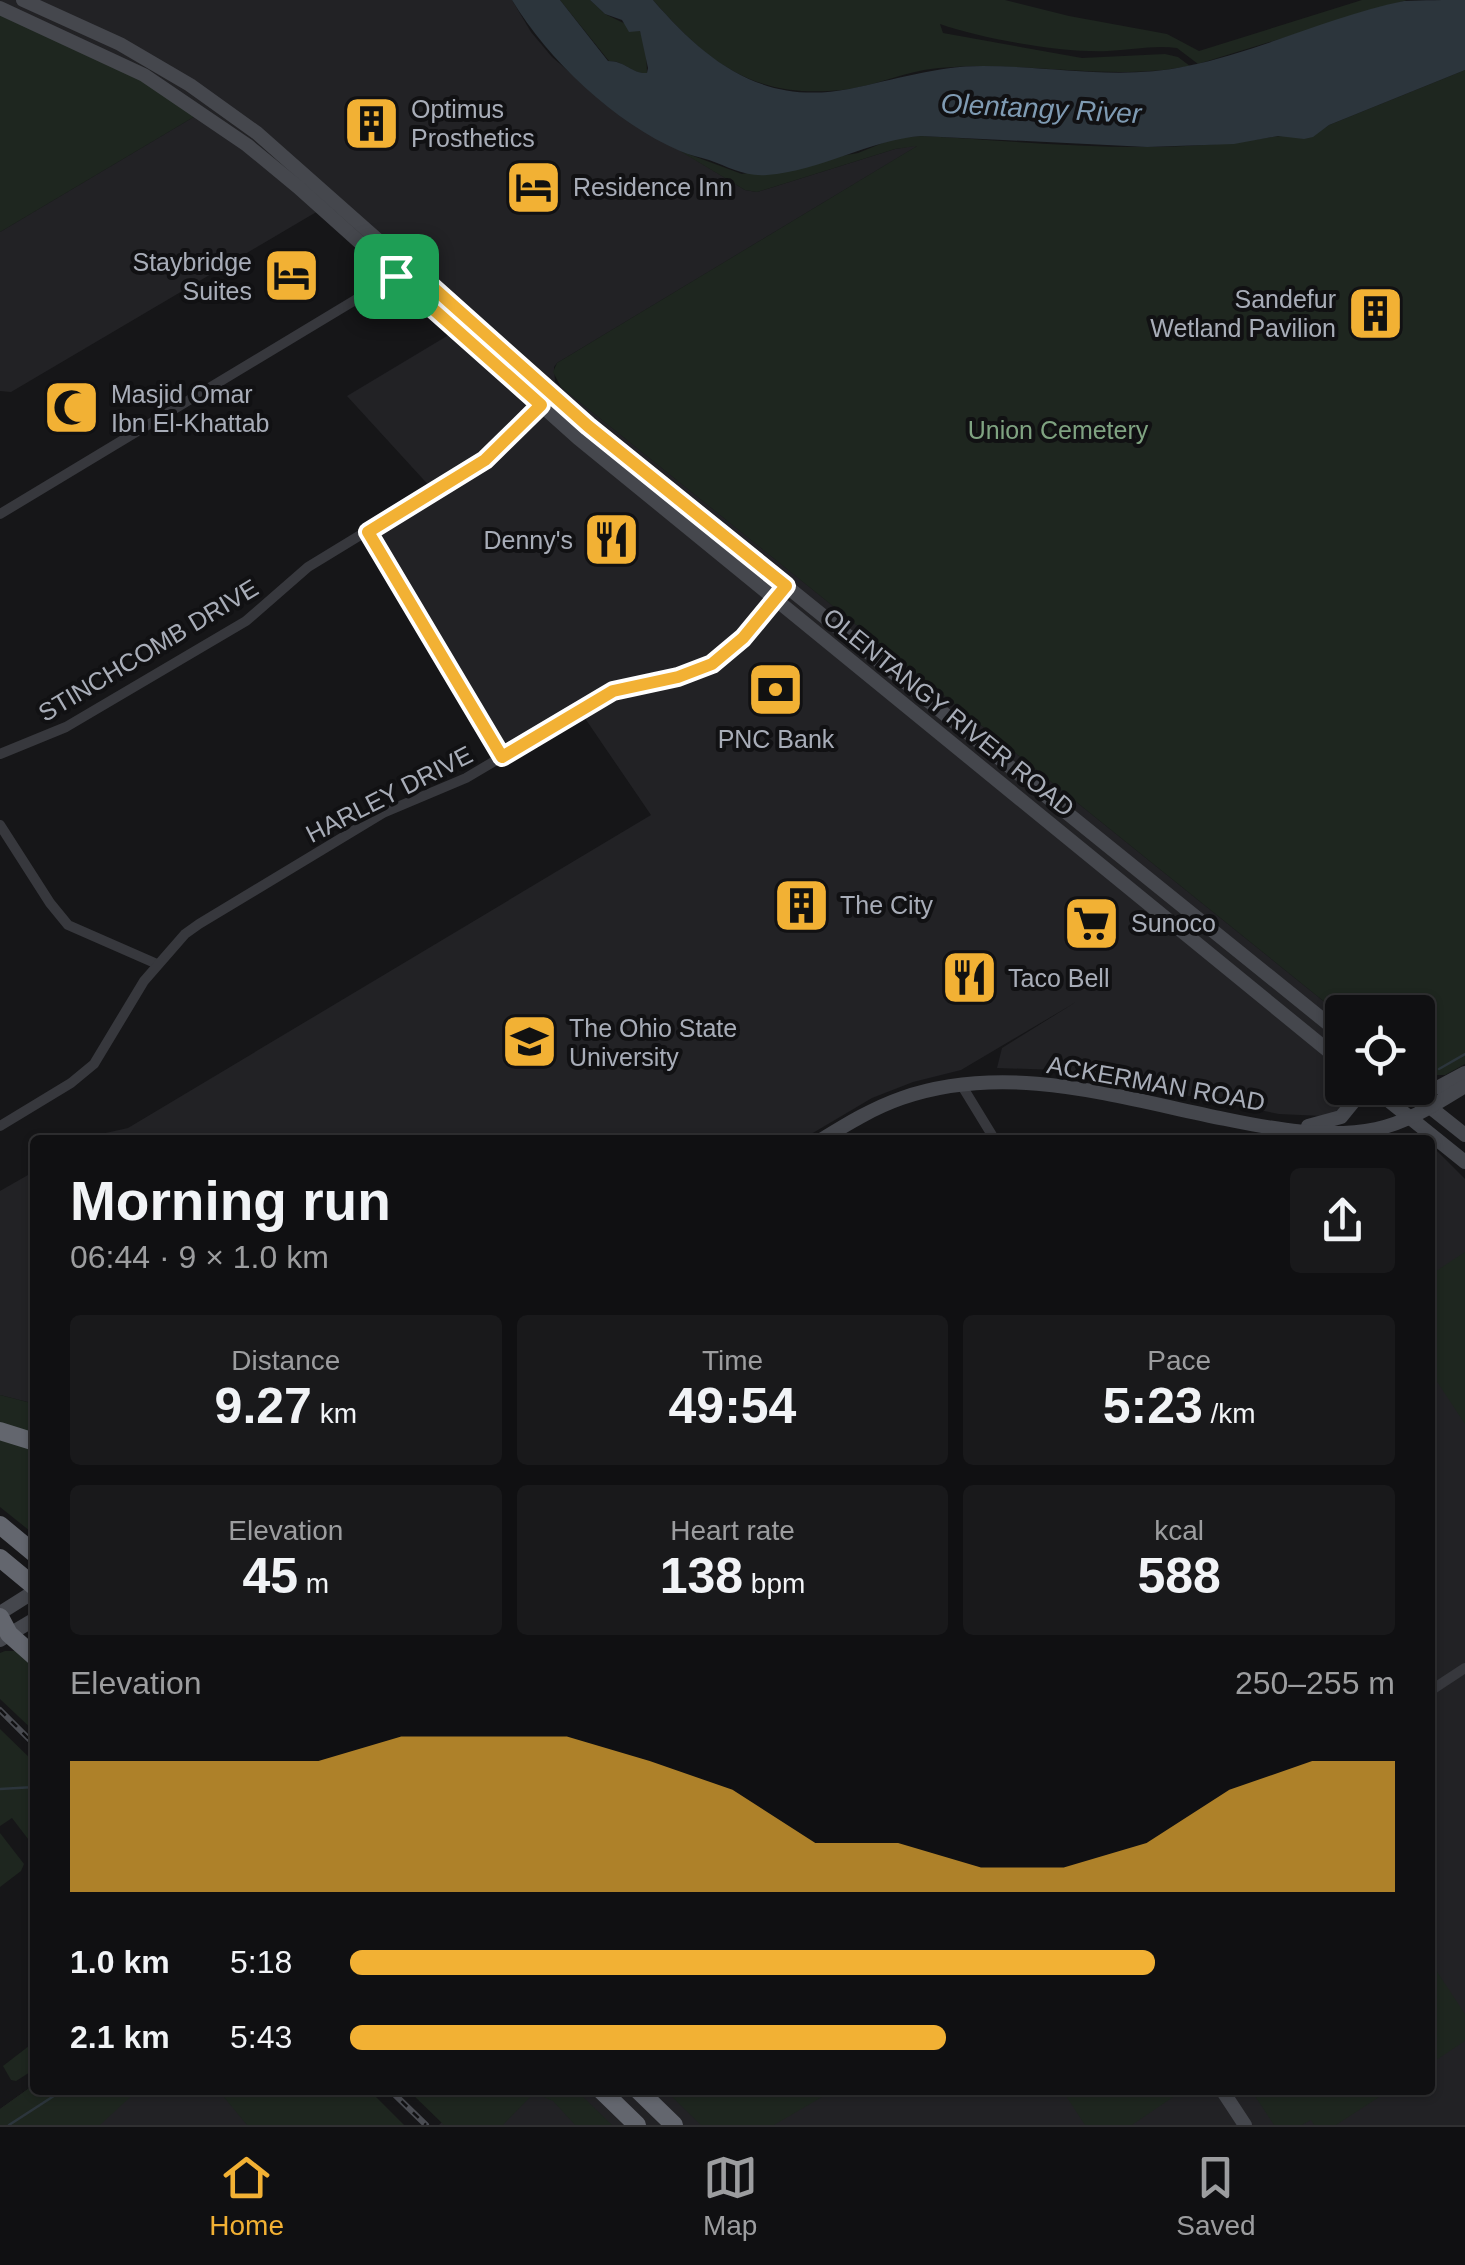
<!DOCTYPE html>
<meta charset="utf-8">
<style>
body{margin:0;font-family:Arial,sans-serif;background:#19191b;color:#f1f3f6;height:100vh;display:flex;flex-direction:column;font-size:38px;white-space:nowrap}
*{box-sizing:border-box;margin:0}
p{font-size:32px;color:#9c9d9f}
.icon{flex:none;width:55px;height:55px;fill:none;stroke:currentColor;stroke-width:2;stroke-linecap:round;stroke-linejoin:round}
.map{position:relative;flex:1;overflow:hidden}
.drawer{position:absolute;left:30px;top:1135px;width:1405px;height:960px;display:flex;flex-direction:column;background:#101012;border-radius:10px;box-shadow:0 2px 8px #0004,0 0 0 2px #303032}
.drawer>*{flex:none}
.controls{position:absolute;left:1325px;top:995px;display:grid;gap:20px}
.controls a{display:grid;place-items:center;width:110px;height:110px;border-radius:10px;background:#101012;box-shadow:0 2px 8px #0004,0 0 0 2px #303032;font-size:50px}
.pin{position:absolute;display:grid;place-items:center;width:85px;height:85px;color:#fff;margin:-42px;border-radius:20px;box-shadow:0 5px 15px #0006}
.round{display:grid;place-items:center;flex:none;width:105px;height:105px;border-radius:10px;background:#19191b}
.overview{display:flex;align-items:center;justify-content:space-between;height:170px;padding:0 40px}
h1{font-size:55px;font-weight:700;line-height:75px}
.metrics{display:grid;grid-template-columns:repeat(3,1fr);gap:15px;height:170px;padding:10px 40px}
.metrics div{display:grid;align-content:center;border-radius:10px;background:#19191b;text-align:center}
.metrics b{font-size:50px;font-weight:700}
.metrics small{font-size:28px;font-weight:400}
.metrics p{font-size:28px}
.chart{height:280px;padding:20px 40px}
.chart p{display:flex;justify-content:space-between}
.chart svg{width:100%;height:180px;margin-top:10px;fill:#f2b134;opacity:.7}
ul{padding:0 40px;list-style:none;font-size:32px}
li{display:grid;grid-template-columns:160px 120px 1fr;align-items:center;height:75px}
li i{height:25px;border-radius:12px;background:#f2b134}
.menu{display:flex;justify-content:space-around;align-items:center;height:140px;border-top:2px solid #303032;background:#101012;font-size:28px;color:#9c9d9f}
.menu a{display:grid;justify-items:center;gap:5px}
.menu .selected{color:#f2b134}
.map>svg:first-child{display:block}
.built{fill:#222225}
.green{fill:#1e261f}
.water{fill:#2c353c}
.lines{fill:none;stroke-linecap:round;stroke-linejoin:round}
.stream{stroke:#2c353c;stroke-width:2.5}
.street{stroke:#37383d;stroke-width:10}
.secondary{stroke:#45474d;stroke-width:14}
.highway{stroke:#63666e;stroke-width:18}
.rail-casing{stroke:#4a4c52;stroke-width:6}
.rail{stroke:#111113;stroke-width:2.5;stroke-dasharray:8;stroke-linecap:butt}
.route-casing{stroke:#fff;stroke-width:20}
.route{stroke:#f2b134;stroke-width:12}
.labels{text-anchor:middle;stroke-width:8;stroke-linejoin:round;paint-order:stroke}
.poi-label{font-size:25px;fill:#a8adb8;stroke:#111113;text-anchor:start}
.park-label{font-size:25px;fill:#7fa381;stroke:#111113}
.street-label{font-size:25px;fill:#a8adb8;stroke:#111113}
.water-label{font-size:28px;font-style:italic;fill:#7f9bb3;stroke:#111113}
</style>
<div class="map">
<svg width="1465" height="2125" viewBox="0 0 1465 2125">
<rect width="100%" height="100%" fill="#161618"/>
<!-- built -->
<g class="built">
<polygon points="0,0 512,0 531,32 552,57 582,83 628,119 745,190 757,192 895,149 919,145 557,363 554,367 555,382 1342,1016 1342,1088 1363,1088 1338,1113 1322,1116 1279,1114 1058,1070 997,1068 1002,1048 1076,1002 961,1070 913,1082 872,1098 801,1140 90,1140 101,1134 128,1128 651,815 580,711 502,757 368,533 433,490 347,396 462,327 330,204 11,392 0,391 0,232 197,115 0,12"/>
<polygon points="1430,1144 1465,1179 1465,2125 439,2125 475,2090 1430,2090"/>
<polygon points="35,1171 35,1404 0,1395 0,1191"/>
<polygon points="35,2084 35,2090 359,2090 394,2125 0,2125 0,2109"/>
</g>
<!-- green -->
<g class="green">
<path d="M560 0H590L605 14 640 31 646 49 647 73C631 74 626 61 609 61Z"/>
<path d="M653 0H1005L1069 16 1167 34 1199 51 1362 0H1407L1198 64 1177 48C1154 45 1131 50 1108 51 1062 53 983 39 940 24L943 33 1082 58 1165 54 1178 57 1190 66C1121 79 1054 67 985 66 965 66 943 67 924 70 897 75 870 87 842 90 754 99 708 63 653 0Z"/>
<polygon points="0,12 124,69 197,115 0,232"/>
<path d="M1465 70V1064L1445 1075H1418V1012H1342V1016L561 387 553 372 557 363 917 146 895 149 757 192 745 190 680 151 742 174 858 153 895 138 921 136C1038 142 1157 157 1272 137 1299 133 1304 144 1329 125Z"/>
<polygon points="1465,1252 1465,1424 1430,1371 1430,1275"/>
<polygon points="0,1395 35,1404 35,1434 0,1424"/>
<polygon points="0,1436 35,1447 35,1535 0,1507"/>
<polygon points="5,1651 18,1651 35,1663 35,1732 0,1699 0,1653"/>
<polygon points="0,1729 35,1763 35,1848 12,1818 0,1826"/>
<polygon points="0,1833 24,1864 21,1871 0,1887"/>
<polygon points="1430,1961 1465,2014 1465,2041 1430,2064"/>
<polygon points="29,2046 35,2053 35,2069 16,2081 11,2080 3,2066"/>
<polygon points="35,2084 35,2090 138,2090 100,2125 0,2125 0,2109"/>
<polygon points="218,2090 369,2090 404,2125 247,2125"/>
<polygon points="408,2090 576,2090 612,2125 575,2125 553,2101 534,2093 503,2125 444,2125"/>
<polygon points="665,2090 834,2090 774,2125 701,2125"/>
<polygon points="1062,2090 1182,2090 1182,2091 1132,2125 1085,2125"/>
<polygon points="1251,2090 1390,2090 1336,2125 1314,2125 1311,2120 1302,2125 1274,2125"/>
</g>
<!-- water -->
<path class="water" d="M512 0H560L608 61C626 61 632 74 647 73L648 68 640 31 629 32 622 20 605 14 590 0H653C706 61 762 106 849 89 894 80 936 66 983 66 1051 66 1119 81 1187 66 1261 51 1330 16 1404 1 1423 0 1446 0 1465 0V70L1329 125 1313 137 1304 139 1278 136 1234 144 1147 147 921 136C869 140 821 171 767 175 745 177 729 167 709 160 700 157 689 155 680 151 615 123 548 60 512 0Z"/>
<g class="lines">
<!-- stream -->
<g class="stream">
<polyline points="1439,1069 1465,1054"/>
<polyline points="0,1789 35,1787"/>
<polyline points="9,2125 63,2090"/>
</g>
<!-- street -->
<g class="street">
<polyline points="0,514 400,273"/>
<polyline points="368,533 502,757"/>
<polyline points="0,754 66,727 246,621 308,567 485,459 508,440 551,393"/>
<polyline points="0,825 50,903 68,925 157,964"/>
<polyline points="962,1086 995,1140"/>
<polyline points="0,1126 71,1083 94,1064 144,981 185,934 199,924 383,813 466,778 613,691 678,677 712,663 743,638 777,595"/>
<polyline points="1430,1691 1465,1668"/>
</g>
<!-- secondary -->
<g class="secondary">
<polyline points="23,0 120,44 190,85 257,133 588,426 1342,1035"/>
<polyline points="0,8 144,75 247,145 298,187 578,438 1342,1062"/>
<polyline points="1418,1087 1439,1087 1465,1073"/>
<polyline points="1373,1088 1465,1162"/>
<polyline points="1406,1088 1465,1135"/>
<polyline points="1308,1126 1341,1117 1354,1101 1354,1088"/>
<path d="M821 1140C847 1124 873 1108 902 1098 1009 1061 1120 1098 1225 1119 1273 1129 1327 1139 1376 1129 1409 1122 1437 1103 1465 1086"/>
<polyline points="0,1613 35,1591"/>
<polyline points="0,1640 35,1619"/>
<polyline points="1222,2090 1245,2125"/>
</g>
<!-- highway -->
<g class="highway">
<polyline points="0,1431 35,1442"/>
<polyline points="0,1525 35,1554"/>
<polyline points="0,1558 35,1587"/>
<polyline points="0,1617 9,1634 35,1657"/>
<polyline points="601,2090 637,2125"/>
<polyline points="638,2090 674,2125"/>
</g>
<defs>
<g id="rail">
<polyline points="0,1710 35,1745"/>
<polyline points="390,2090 426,2125"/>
</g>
</defs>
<!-- rail casing -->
<use href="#rail" class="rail-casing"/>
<!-- rail -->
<use href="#rail" class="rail"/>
</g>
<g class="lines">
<defs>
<polygon id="route" points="410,267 588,426 786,586 743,638 712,664 678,677 613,691 502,757 368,532 485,460 541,405 396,276"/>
</defs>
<!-- route casing -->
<use href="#route" class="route-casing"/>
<!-- route -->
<use href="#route" class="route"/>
</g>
<!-- icons -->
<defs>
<symbol id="building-square" viewBox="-11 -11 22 22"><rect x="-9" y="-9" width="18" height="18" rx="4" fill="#f2b134" stroke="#111113"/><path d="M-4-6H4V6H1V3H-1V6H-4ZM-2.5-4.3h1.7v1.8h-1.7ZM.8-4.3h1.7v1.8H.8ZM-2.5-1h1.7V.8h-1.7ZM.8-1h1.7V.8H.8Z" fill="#111"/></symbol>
<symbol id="hotel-square" viewBox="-11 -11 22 22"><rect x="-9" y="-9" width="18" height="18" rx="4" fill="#f2b134" stroke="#111113"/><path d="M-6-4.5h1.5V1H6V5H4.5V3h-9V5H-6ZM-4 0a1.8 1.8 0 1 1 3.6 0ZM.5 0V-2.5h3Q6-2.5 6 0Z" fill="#111"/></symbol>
<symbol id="mosque-square" viewBox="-11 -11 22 22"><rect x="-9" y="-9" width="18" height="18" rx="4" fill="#f2b134" stroke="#111113"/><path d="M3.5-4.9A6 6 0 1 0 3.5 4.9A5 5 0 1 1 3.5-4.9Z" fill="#111"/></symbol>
<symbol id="restaurant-square" viewBox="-11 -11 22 22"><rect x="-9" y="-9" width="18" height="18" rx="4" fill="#f2b134" stroke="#111113"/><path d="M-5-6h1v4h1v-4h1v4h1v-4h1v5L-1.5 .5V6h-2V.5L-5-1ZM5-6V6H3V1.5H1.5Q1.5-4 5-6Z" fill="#111"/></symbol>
<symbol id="bank-square" viewBox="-11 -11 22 22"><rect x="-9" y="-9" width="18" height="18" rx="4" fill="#f2b134" stroke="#111113"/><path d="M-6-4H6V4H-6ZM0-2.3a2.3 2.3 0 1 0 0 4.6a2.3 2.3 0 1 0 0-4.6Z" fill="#111"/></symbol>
<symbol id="supermarket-square" viewBox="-11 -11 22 22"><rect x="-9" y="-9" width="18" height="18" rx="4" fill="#f2b134" stroke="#111113"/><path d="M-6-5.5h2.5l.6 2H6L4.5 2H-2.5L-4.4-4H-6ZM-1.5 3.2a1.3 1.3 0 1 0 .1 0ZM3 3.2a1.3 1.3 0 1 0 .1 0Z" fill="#111"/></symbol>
<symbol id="university-square" viewBox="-11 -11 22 22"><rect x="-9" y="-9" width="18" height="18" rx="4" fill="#f2b134" stroke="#111113"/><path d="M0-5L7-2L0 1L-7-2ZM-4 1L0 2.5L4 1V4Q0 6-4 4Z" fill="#111"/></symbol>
</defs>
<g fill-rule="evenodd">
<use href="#building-square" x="340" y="92" width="63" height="63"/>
<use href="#hotel-square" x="502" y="156" width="63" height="63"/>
<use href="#hotel-square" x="260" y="244" width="63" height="63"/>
<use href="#building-square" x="1344" y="282" width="63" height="63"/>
<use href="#mosque-square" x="40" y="376" width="63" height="63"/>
<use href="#restaurant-square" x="580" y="508" width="63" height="63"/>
<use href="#bank-square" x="744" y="658" width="63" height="63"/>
<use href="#building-square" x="770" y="874" width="63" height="63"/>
<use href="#supermarket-square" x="1060" y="892" width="63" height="63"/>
<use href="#restaurant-square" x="938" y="946" width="63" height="63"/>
<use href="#university-square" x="498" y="1010" width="63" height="63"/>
</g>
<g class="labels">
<!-- poi labels -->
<g class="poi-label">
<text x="411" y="118">Optimus<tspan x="411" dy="29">Prosthetics</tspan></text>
<text x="573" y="196">Residence Inn</text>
<text x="252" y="271" text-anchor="end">Staybridge<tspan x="252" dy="29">Suites</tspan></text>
<text x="1336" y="308" text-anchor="end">Sandefur<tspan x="1336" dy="29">Wetland Pavilion</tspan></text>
<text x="111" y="403">Masjid Omar<tspan x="111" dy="29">Ibn El-Khattab</tspan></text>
<text x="573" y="549" text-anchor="end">Denny's</text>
<text x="776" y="748" text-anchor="middle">PNC Bank</text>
<text x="840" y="914">The City</text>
<text x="1131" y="932">Sunoco</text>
<text x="1008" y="987">Taco Bell</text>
<text x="569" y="1037">The Ohio State<tspan x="569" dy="29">University</tspan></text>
</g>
<!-- park labels -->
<g class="park-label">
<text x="1058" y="439">Union Cemetery</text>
</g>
<!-- street labels -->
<g class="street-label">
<text transform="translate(148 650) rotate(-31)" y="9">STINCHCOMB DRIVE</text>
<text transform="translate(949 712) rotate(39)" y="9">OLENTANGY RIVER ROAD</text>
<text transform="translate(389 794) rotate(-27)" y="9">HARLEY DRIVE</text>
<text transform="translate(1156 1083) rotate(10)" y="9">ACKERMAN ROAD</text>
</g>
<!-- water labels -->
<g class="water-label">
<text transform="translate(1041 108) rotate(3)" y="10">Olentangy River</text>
</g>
</g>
</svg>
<div class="controls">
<a><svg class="icon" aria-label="locate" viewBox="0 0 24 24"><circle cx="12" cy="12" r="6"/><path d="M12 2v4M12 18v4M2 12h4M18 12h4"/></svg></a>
</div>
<div class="pin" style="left:396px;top:276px;background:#1e9e55"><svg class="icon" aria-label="arrive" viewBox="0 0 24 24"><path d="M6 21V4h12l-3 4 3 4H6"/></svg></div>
<section class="drawer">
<div class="overview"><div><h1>Morning run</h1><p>06:44 · 9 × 1.0 km</p></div><a class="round"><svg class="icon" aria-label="share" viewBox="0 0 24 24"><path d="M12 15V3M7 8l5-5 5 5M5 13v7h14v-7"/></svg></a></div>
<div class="metrics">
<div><p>Distance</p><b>9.27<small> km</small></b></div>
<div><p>Time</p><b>49:54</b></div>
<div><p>Pace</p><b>5:23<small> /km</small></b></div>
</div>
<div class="metrics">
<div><p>Elevation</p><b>45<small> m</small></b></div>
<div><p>Heart rate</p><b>138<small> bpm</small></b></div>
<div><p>kcal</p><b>588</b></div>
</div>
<div class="chart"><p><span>Elevation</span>250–255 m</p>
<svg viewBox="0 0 160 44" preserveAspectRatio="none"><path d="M0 44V12L10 12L20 12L30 12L40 6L50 6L60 6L70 12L80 19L90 32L100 32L110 38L120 38L130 32L140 19L150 12L160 12V44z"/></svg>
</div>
<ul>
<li><b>1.0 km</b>5:18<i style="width:77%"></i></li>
<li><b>2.1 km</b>5:43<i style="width:57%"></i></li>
</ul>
</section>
</div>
<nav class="menu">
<a class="selected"><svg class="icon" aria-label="home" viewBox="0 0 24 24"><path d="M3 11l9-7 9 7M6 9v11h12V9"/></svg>Home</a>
<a><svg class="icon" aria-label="map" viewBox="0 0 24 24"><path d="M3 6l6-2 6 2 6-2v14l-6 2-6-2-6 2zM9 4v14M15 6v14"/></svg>Map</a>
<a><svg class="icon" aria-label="saved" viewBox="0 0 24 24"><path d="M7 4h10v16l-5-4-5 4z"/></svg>Saved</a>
</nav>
